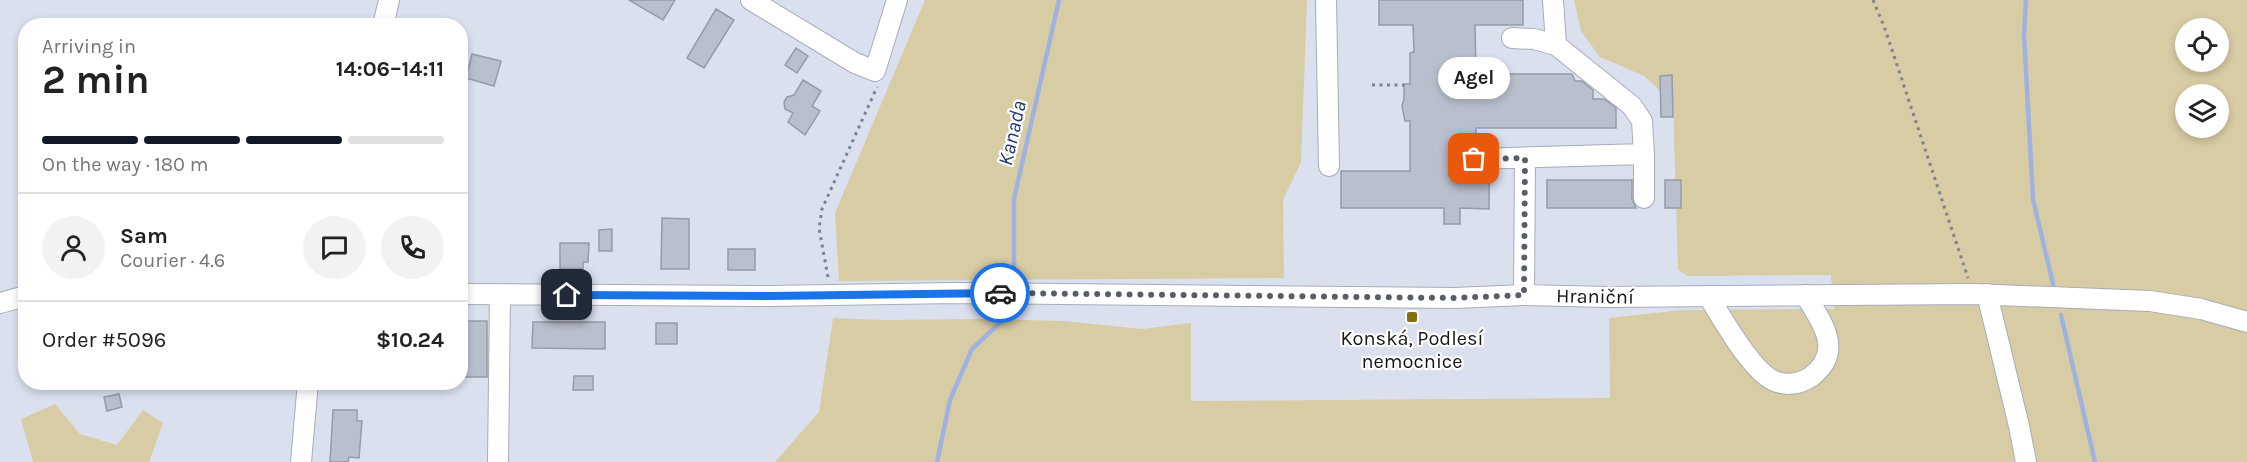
<!DOCTYPE html>
<html lang="en">
<head>
<meta charset="utf-8">
<style>
  :root { --surface:#fff; --page:#f2f2f2; --text:#222; --muted:#767676; --line:#e0e0e0; --accent:#111827 }
  body { margin:0; font-family:Karla,sans-serif; background:var(--page); color:var(--text); height:100vh; display:flex; flex-direction:column; font-size:22px; white-space:nowrap }
  * { box-sizing:border-box; margin:0 }
  p { font-size:20px; color:var(--muted) }
  .icon { flex:none; width:33px; height:33px; fill:none; stroke:currentColor; stroke-width:2; stroke-linecap:round; stroke-linejoin:round }
  .map { position:relative; flex:1; overflow:hidden }
  .sheet { position:absolute; left:18px; top:18px; width:450px; height:372px; display:flex; flex-direction:column; background:var(--surface); border-radius:24px; box-shadow:0 3px 9px #0003 }
  .sheet>* { flex:none }
  .controls { position:absolute; left:2175px; top:18px; display:grid; gap:12px }
  .controls a { display:grid; place-items:center; width:54px; height:54px; border-radius:50%; background:var(--surface); box-shadow:0 3px 9px #0003; font-size:30px }
  .pin { position:absolute; display:grid; place-items:center; width:51px; height:51px; color:#fff; margin:-26px; border-radius:12px; box-shadow:0 3px 9px #0006 }
  .courier { position:absolute; display:grid; place-items:center; width:60px; height:60px; margin:-30px; border:4px solid #1a73e8; border-radius:50%; background:#fff; color:#222; box-shadow:0 2px 8px #0007 }
  .bubble { position:absolute; height:42px; border-radius:21px; background:var(--surface); box-shadow:0 3px 9px #0003; font-size:20px; font-weight:700; line-height:42px; text-align:center }
  .overview em { font-style:normal; font-weight:700 }
  .overview div { display:flex; flex-direction:column-reverse }
  .overview { display:flex; align-items:center; justify-content:space-between; height:102px; padding:0 24px }
  h1 { font-size:39px; font-weight:700; line-height:45px }
  .bar { display:grid; grid-template-columns:repeat(4,1fr); gap:9px 6px; align-content:center; height:72px; padding:0 24px }
  .bar i { height:8px; border-radius:4px; background:var(--line) }
  .bar .on { background:var(--accent) }
  .bar p { grid-column:span 4 }
  .line { display:flex; align-items:center; gap:15px; padding:0 24px; border-top:2px solid var(--line) }
  .line div { flex:1 }
  .round { display:grid; place-items:center; flex:none; width:63px; height:63px; border-radius:32px; background:var(--page) }
  .map>svg:first-child { display:block }
</style>
</head>
<body>
<div class="map">
<svg width="2247" height="462" viewBox="0 0 2247 462">
  <rect width="100%" height="100%" fill="#dae0ee"/>
  <path fill="#d8cca4" fill-rule="evenodd" d="M 925,0 L 1307,0 L 1301,162 L 1283,200 L 1284,278 L 839,281 L 835,213 Z
    M 1574,0 L 2247,0 L 2247,462 L 775,462 L 819,412 L 833,318 L 883,320 L 989,319 L 1063,321 L 1142,329 L 1191,323 L 1191,401 L 1610,398 L 1609,318 L 1682,310 L 1834,309 L 1831,275 L 1688,276 L 1678,270 L 1673,102 L 1644,76 L 1600,57 L 1581,31 ZM 2186,28 L 2218,28 L 2218,62 L 2186,62 ZM 2186,94 L 2218,94 L 2218,128 L 2186,128 Z
    M 55,404 L 80,434 L 117,445 L 143,410 L 163,423 L 149,462 L 33,462 L 21,419 Z"/>
  <g fill="none" stroke-linecap="round" stroke-linejoin="round">
    <path stroke="#a0b3e0" stroke-width="4.5" d="M 2026,0 L 2024,34 L 2033,199 L 2053,284
      M 1014,274 L 1014,199 L 1059,0
      M 2061,315 L 2095,462
      M 937,462 L 950,400 L 972,349 L 1005,318"/>
  </g>
  <path fill="#b9bfcd" stroke="#959ba8" stroke-width="1.5" d="M 629,0 L 675,0 L 663,20 Z
    M 1379,0 L 1523,0 L 1523,25 L 1475,25 L 1476,74 L 1572,74 L 1575,81 L 1582,81 L 1593,90 L 1593,99 L 1604,99 L 1616,108 L 1616,128 L 1476,128 L 1476,147 L 1467,149 L 1462,160 L 1469,170 L 1489,171 L 1489,209 L 1460,208 L 1460,224 L 1444,224 L 1444,208 L 1341,208 L 1341,171 L 1410,171 L 1410,121 L 1405,121 L 1402,106 L 1404,99 L 1404,84 L 1410,84 L 1410,53 L 1414,52 L 1413,25 L 1379,25 Z
    M 716,9 L 734,20 L 704,68 L 687,58 Z
    M 796,48 L 808,56 L 797,73 L 785,65 Z
    M 472,54 L 501,61 L 494,86 L 466,78 Z
    M 1672,75 L 1673,117 L 1661,117 L 1660,76 Z
    M 803,80 L 821,91 L 812,106 L 820,111 L 805,135 L 788,122 L 793,113 L 785,109 L 784,102 L 787,97 L 794,95 Z
    M 1547,180 L 1632,180 L 1632,199 L 1636,208 L 1547,208 Z
    M 1665,180 L 1681,180 L 1681,208 L 1665,208 Z
    M 662,218 L 689,219 L 689,269 L 661,269 Z
    M 612,229 L 612,251 L 599,251 L 599,230 Z
    M 560,243 L 589,243 L 588,262 L 583,262 L 583,269 L 560,269 Z
    M 728,249 L 755,249 L 755,270 L 728,270 Z
    M 461,321 L 487,321 L 487,377 L 464,377 L 464,345 L 461,345 Z
    M 533,322 L 605,322 L 605,349 L 532,348 Z
    M 656,323 L 677,323 L 677,344 L 656,344 Z
    M 574,376 L 593,376 L 593,390 L 573,390 Z
    M 119,394 L 122,407 L 107,411 L 104,397 Z
    M 333,410 L 357,410 L 357,421 L 362,421 L 359,458 L 349,457 L 348,462 L 330,462 Z"/>
  <g fill="none" stroke-linecap="round" stroke-linejoin="round">
    <defs>
      <path id="minor" d="M 751,0 L 855,63 L 875,71 L 897,0
        M 1326,0 L 1329,166
        M 1553,0 L 1556,45
        M 383,26 L 389,0
        M 1512,38 L 1534,39 L 1556,45 L 1632,106 L 1642,121 L 1644,154
        M 1474,159 L 1644,154 L 1644,198
        M 460,294 L 769,296 L 954,293 L 1455,298 L 1524,295 L 1607,297 L 1973,294 L 2150,301 L 2201,309 L 2247,322
        M 1987,294 L 2019,426 L 2026,462
        M 1524,295 L 1525,158
        M 1708,296 C 1722,317 1753,375 1777,382 C 1790,386 1802,383 1812,376 C 1844,351 1822,322 1805,295
        M 0,303 L 26,296
        M 301,462 L 308,382
        M 498,462 L 500,295"/>
    </defs>
    <use href="#minor" stroke="#a7acba" stroke-width="22"/>
    <path stroke="#7e828c" stroke-width="3" stroke-dasharray="3 4.5" stroke-linecap="butt" d="M 1873,0 L 1884,26 L 1968,278
      M 1372,85 L 1404,85
      M 828,277 L 819,228 L 822,209 L 877,87"/>
    <use href="#minor" stroke="#fff" stroke-width="20"/>
  </g>
  <g fill="none" stroke-linecap="round" stroke-linejoin="round">
    <path stroke="#595d65" stroke-width="6" stroke-dasharray="0 10.8" d="M 1000,293 L 1455,298 L 1524,295 L 1525,158 L 1474,159"/>
    <path stroke="#1a73e8" stroke-width="8" d="M 567,295 L 769,296 L 1000,293"/>
  </g>
  <rect fill="#876f0f" stroke="#fff" stroke-width="2" x="1406" y="311" width="12" height="12" rx="3"/>
  <g text-anchor="middle" stroke-width="4.5" stroke-linejoin="round" paint-order="stroke">
    <g font-size="20" fill="#14161b" stroke="#fff">
      <text transform="translate(1595 296) rotate(1)" y="7">Hraniční</text>
    </g>
    <g font-size="20" fill="#14161b" stroke="#fff">
      <text x="1412" y="345">Konská, Podlesí<tspan x="1412" dy="23">nemocnice</tspan></text>
    </g>
    <g font-size="21" font-style="italic" fill="#273a72" stroke="#fff">
      <text transform="translate(1012 133) rotate(-77)" y="7">Kanada</text>
    </g>
  </g>
</svg>
<div class="controls">
<a><svg class="icon" aria-label="locate" viewBox="0 0 24 24"><circle cx="12" cy="12" r="6"/><path d="M12 2v4M12 18v4M2 12h4M18 12h4"/></svg></a>
<a><svg class="icon" aria-label="layers" viewBox="0 0 24 24"><path d="M12 4l9 5-9 5-9-5zM3 14l9 5 9-5"/></svg></a>
</div>
<div class="pin" style="left:1474px;top:159px;background:#ea580c"><svg class="icon" aria-label="bag" viewBox="0 0 24 24"><path d="M5 8h14l-1 12H6zM9 8a3 3 0 0 1 6 0"/></svg></div>
<div class="pin" style="left:567px;top:295px;background:#1f2937"><svg class="icon" aria-label="home" viewBox="0 0 24 24"><path d="M3 11l9-7 9 7M6 9v11h12V9"/></svg></div>
<div class="courier" style="left:1000px;top:293px"><svg class="icon" aria-label="car" viewBox="0 0 24 24"><path d="M5 17H2v-5l4-1 3-4h7l3 4 3 1v5h-3M9 17h6M6 11h13"/><circle cx="7" cy="17" r="2"/><circle cx="17" cy="17" r="2"/></svg></div>
<div class="bubble" style="left:1438px;top:57px;width:72px">Agel</div>
<section class="sheet">
<div class="overview"><div><h1>2 min</h1><p>Arriving in</p></div><em>14:06–14:11</em></div>
<div class="bar"><i class="on"></i><i class="on"></i><i class="on"></i><i></i><p>On the way · 180 m</p></div>
<div class="line" style="height:108px"><a class="round"><svg class="icon" aria-label="person" viewBox="0 0 24 24"><circle cx="12" cy="8" r="4"/><path d="M4 21q1-7 8-7t8 7"/></svg></a><div><b>Sam</b><p>Courier · 4.6</p></div><a class="round"><svg class="icon" aria-label="chat" viewBox="0 0 24 24"><path d="M4 5h16v11H9l-5 4z"/></svg></a><a class="round"><svg class="icon" aria-label="phone" viewBox="0 0 24 24"><path d="M5 4h4l2 5-3 2q2 4 5 5l2-3 5 2v4C11 20 4 13 5 4z"/></svg></a></div>
<div class="line" style="height:78px"><div>Order #5096</div><b>$10.24</b></div>
</section>
</div>
</body>
</html>
